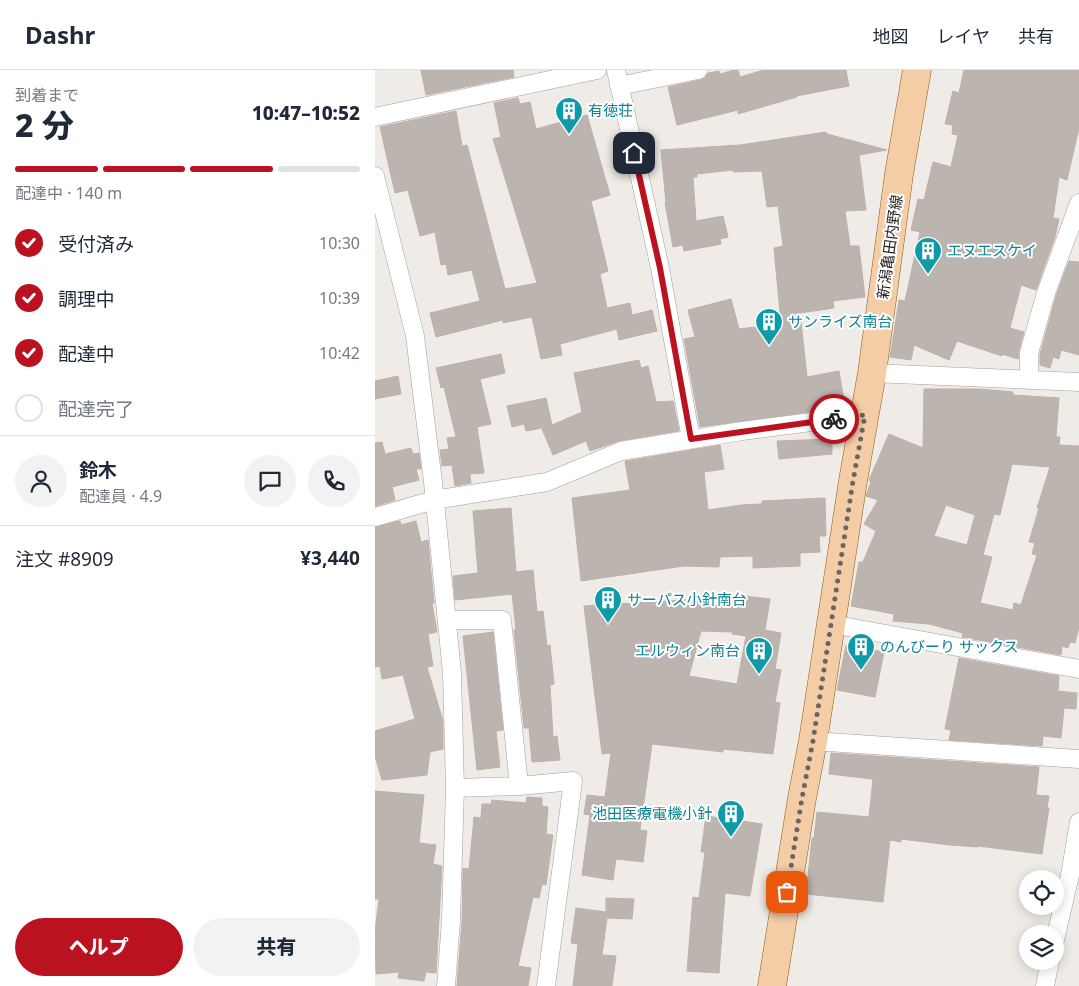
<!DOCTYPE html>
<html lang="ja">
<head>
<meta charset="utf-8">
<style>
  :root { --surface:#fff; --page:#f2f2f3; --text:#1f2937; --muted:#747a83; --line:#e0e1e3; --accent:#bb121f }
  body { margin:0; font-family:"Noto Sans","Noto Sans JP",sans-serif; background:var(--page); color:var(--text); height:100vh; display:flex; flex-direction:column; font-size:19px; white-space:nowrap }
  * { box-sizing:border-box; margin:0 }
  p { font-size:16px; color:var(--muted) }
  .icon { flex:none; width:28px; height:28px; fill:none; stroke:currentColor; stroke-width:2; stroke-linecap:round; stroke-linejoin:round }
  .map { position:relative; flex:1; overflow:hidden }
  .drawer { display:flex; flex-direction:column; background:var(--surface); width:375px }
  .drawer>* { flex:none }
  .controls { position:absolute; left:644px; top:800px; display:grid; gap:10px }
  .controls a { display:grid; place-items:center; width:45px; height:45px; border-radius:50%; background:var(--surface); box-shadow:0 2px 12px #0003; font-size:25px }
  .pin { position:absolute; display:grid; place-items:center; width:42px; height:42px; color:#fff; margin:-21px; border-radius:10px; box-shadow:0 2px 8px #0006 }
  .courier { position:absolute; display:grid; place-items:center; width:50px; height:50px; margin:-25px; border:4px solid #bb121f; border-radius:50%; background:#fff; color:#222; box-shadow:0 1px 6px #0007 }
  .headline em { font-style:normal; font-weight:800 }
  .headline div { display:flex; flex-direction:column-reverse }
  .headline { display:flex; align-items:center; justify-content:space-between; height:85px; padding:0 15px }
  h1 { font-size:32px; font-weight:800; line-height:38px }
  .bar { display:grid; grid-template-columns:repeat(4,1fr); gap:8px 5px; align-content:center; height:60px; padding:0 15px }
  .bar i { height:6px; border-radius:4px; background:var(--line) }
  .bar .current { background:var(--accent) }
  .bar p { grid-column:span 4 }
  .line { display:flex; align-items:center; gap:12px; padding:0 15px; border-top:1px solid var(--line) }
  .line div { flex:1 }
  .round { display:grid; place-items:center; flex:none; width:52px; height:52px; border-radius:26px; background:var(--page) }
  ol { padding:0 15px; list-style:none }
  li { display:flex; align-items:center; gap:15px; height:55px }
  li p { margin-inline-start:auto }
  li .icon { padding:5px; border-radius:50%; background:var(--accent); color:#fff; stroke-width:4 }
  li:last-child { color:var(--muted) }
  li i { width:28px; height:28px; border:2px solid var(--line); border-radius:50% }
  .action { display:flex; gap:10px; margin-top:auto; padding:10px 15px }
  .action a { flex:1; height:58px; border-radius:30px; background:var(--accent); color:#fff; font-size:20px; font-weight:800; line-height:58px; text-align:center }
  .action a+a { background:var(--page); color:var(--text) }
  header { display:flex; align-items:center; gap:30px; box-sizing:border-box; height:70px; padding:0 25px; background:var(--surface); border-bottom:1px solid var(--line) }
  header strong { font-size:24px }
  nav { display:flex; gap:28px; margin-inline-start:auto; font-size:18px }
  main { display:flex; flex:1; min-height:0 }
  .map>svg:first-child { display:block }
</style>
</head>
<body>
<header>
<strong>Dashr</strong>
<nav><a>地図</a><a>レイヤ</a><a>共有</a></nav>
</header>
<main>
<section class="drawer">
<div class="headline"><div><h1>2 分</h1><p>到着まで</p></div><em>10:47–10:52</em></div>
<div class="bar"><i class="current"></i><i class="current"></i><i class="current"></i><i></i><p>配達中 · 140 m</p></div>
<ol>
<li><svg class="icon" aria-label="check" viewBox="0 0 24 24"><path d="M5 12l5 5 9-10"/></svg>受付済み<p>10:30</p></li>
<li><svg class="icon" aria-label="check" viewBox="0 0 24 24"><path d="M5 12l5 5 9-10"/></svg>調理中<p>10:39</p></li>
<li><svg class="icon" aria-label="check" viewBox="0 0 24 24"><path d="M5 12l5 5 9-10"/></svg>配達中<p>10:42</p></li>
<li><i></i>配達完了</li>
</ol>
<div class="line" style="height:90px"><a class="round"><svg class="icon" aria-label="person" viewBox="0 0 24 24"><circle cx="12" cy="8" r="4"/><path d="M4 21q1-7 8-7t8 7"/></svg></a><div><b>鈴木</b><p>配達員 · 4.9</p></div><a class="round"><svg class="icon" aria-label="chat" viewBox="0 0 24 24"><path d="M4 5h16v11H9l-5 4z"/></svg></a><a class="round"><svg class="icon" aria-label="phone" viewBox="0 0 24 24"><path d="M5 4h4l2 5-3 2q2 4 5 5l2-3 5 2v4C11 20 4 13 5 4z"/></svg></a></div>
<div class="line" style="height:65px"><div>注文 #8909</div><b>¥3,440</b></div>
<div class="action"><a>ヘルプ</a><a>共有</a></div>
</section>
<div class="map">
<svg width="704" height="916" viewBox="0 0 704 916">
  <rect width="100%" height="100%" fill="#efebe6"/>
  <path fill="#bcb4af" stroke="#bfb1a9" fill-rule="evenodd" d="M 46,0 L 138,0 L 139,7 L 51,25 Z
    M 359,0 L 363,0 L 365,7 L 389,0 L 471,0 L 474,16 L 421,26 L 422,27 L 363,44 L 363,40 L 302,55 L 293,17 L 325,10 L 330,8 L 333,3 L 344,1 L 345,4 Z
    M 589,0 L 704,0 L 704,58 L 692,110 L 684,107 L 678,148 L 684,149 L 680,167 L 661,220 L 646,215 L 635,258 L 649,262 L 644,280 L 643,289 L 627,284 L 627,286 L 582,271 L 574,290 L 539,275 L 536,290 L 515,287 L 524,230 L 530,231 L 545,162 L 536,160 L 543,129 L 549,130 L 558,92 L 576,97 L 583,65 L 577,64 L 578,55 L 570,54 L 578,21 L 584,23 Z
    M 143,28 L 145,34 L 155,32 L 161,59 L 212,45 L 235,125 L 216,131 L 233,201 L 225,204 L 232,238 L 255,233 L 257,245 L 277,240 L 282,261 L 244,270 L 242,259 L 185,274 L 187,285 L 166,289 L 157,247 L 128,253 L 128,250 L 61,267 L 55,243 L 105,231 L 97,200 L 73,205 L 71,194 L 66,195 L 60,162 L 45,166 L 33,120 L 20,123 L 5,57 L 81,41 L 87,76 L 92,75 L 130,219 L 162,213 L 118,69 L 126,67 L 119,33 Z
    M 451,62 L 452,64 L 512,80 L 484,85 L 491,140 L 470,141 L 475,176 L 484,176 L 490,227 L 458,231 L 459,238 L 425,243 L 432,307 L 464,301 L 470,337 L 325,357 L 309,269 L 320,267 L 313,240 L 356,229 L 364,259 L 406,254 L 399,178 L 408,176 L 403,136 L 392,137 L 387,101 L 358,102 L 358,100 L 322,104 L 322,107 L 318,107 L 321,151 L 348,146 L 353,167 L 345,169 L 346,174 L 309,181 L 308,175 L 298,177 L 290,133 L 291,133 L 286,80 L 365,75 Z
    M 694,191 L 704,192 L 704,285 L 686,280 L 684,289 L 678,287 L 675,298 L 665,295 L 665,284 L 681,226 Z
    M 126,284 L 130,303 L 105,309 L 116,354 L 102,357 L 109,403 L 95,404 L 96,413 L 80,416 L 77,395 L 67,396 L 65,380 L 74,379 L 72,368 L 81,367 L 69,317 L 66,318 L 61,298 Z
    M 264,290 L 266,298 L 273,296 L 281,332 L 298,331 L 304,361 L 244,371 L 215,381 L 211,371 L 178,385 L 167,359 L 172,357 L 151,361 L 149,354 L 137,357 L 132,336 L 171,328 L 177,355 L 207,342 L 199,303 Z
    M 23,306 L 26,324 L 0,329 L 0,311 Z
    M 549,319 L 605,319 L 638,322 L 638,325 L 684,328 L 681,367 L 685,367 L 684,375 L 704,376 L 704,557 L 700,573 L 695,572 L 693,578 L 687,576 L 686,585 L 587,567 L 588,563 L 554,554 L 518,551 L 519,544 L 476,536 L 484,492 L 488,492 L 501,461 L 489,454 L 503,430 L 491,426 L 496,412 L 494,410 L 514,364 L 548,378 ZM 637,394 L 675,397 L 662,438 L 664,438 L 654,472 L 660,473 L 657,484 L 662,485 L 646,535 L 639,533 L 638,540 L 605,533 L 617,487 L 608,485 L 619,444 L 625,445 ZM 571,435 L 600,445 L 592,475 L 559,466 Z
    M 457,369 L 457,384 L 404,389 L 402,371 Z
    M 7,372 L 10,384 L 36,378 L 38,384 L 44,383 L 46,399 L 41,399 L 44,410 L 17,417 L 20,430 L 0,436 L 0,373 Z
    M 345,375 L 349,399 L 329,402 L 333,440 L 366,435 L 387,434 L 387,431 L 450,428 L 451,466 L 444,466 L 445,482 L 425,483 L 425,496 L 378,498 L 378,486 L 345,487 L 344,497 L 309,496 L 206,511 L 197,428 L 255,420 L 250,391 Z
    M 136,438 L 141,502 L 158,500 L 162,542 L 168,541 L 172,576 L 175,575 L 179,614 L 175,615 L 178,667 L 182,666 L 185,690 L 157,692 L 154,658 L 149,658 L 139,560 L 141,559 L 137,524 L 80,530 L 78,506 L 103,503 L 98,441 Z
    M 25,451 L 26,455 L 41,451 L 46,472 L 53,470 L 59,533 L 57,533 L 62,562 L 53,564 L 58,596 L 52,597 L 68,651 L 68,679 L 55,682 L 52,705 L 7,710 L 0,686 L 0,661 L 40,649 L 28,605 L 7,609 L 5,596 L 0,597 L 0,457 Z
    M 362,525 L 395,529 L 390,560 L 406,563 L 400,599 L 406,600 L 400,632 L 405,633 L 398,684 L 348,679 L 348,682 L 277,674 L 265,760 L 272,761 L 268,792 L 241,789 L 238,810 L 207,805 L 215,745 L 209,744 L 212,725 L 230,727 L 236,683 L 227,684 L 209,536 L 323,529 L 324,534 L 360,535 ZM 326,561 L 357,562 L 357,564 L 371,566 L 362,614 L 314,606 Z
    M 118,562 L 128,660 L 121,661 L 125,697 L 102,700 L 88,566 Z
    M 471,575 L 509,582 L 500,627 L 462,620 Z
    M 584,588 L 684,606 L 683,621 L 702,623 L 701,639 L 689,638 L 686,668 L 668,666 L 667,676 L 574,670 L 576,660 L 570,659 Z
    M 456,683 L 664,697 L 661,725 L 674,726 L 672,738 L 674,738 L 667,784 L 603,776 L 603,777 L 575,775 L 526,769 L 526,772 L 515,770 L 508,832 L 431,824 L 437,768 L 439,768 L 442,742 L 494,747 L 498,709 L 454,704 Z
    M 0,721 L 49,725 L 44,773 L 61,775 L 58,794 L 67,796 L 61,903 L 51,902 L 49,911 L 23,908 L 24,902 L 1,904 L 0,861 L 4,829 L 0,829 Z
    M 152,727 L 167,728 L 167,736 L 173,737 L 171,764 L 178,765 L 171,815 L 167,814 L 164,828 L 158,827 L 143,896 L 156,898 L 153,916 L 82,916 L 87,851 L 88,798 L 94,799 L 99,747 L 106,748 L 107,734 L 116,734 L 117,730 L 151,733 Z
    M 331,746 L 387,754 L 375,826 L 350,823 L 344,903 L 312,901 L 318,827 L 324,828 L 330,782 L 326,782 Z
    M 231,828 L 259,829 L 257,849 L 232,848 L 227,885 L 241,886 L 237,916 L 198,916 L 203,874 L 196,873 L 201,838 L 231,842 Z"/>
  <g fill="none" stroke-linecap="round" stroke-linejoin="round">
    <defs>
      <path id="street" d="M 241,0 L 285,198 L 316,369
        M 244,16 L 323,0
        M 0,47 L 222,0
        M 0,106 L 40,266 L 58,412 L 77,603 L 80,718 L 76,850 L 71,916
        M 497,303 L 704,312
        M 654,310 L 654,283 L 671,223 L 704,133
        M 0,447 L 59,430 L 172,412 L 246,381 L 367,361 L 490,345
        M 72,550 L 127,550 L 144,716
        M 456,554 L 704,599
        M 438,671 L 704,689
        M 80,718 L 144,716 L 198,711 L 171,916
        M 680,870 L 695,805 L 704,752
        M 670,916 L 675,891"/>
      <path id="primary" d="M 397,916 L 427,728 L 438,671 L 478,411 L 497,303 L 524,104 L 542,0"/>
    </defs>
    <use href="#street" stroke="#a0a0a0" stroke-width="19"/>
    <use href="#primary" stroke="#8c580d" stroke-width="29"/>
    <use href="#street" stroke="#fff" stroke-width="18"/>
    <use href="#primary" stroke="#f4cca6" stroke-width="28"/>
  </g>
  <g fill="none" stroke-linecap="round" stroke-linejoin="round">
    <path stroke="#686665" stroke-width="5" stroke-dasharray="0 9" d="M 412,822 L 427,728 L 438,671 L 478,411 L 490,345 L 459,349"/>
    <path stroke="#bb121f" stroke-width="6" d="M 259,83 L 285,198 L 316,369 L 459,349"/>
  </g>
  <defs>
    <symbol id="building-pin" viewBox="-11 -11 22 30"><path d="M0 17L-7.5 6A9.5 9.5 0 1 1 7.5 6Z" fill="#0f9aa8" stroke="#fff"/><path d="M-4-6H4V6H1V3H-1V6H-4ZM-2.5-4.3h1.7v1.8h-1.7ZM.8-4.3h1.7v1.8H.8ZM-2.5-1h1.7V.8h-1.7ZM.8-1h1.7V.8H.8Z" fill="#fff"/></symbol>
  </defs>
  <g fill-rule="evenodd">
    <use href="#building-pin" x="178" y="25" width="32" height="43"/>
    <use href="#building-pin" x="537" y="165" width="32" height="43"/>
    <use href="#building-pin" x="378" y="236" width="32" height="43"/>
    <use href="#building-pin" x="217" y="514" width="32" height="43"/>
    <use href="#building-pin" x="470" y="561" width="32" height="43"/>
    <use href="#building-pin" x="368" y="565" width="32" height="43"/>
    <use href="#building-pin" x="340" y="728" width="32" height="43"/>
  </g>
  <g text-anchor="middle" stroke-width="4" stroke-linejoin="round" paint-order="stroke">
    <g font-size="15" fill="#0d838f" stroke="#fff" text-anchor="start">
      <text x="213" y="46">有徳荘</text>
      <text x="572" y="186">エヌエスケイ</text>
      <text x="413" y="257">サンライズ南台</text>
      <text x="252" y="535">サーパス小針南台</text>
      <text x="505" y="582">のんびーり サックス</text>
      <text x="365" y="586" text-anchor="end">エルウィン南台</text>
      <text x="337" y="749" text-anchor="end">池田医療電機小針</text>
    </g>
    <g font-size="15" fill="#1f1f1f" stroke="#fff">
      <text transform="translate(515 177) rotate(-82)" y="5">新潟亀田内野線</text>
    </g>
  </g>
</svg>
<div class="controls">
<a><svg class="icon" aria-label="locate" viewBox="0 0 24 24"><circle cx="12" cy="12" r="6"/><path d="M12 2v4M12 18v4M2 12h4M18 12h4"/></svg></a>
<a><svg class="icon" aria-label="layers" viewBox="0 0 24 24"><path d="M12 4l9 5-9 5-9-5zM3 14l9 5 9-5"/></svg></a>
</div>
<div class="pin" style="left:412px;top:822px;background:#ea580c"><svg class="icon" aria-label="bag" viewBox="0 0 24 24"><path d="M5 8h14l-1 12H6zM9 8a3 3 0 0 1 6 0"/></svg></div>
<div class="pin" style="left:259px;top:83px;background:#1f2937"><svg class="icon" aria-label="home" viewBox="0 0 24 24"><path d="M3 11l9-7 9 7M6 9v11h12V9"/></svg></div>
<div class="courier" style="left:459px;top:349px"><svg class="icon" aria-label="bike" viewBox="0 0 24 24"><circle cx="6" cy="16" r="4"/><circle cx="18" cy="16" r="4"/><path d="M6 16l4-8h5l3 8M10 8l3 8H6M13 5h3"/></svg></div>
</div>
</main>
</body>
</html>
